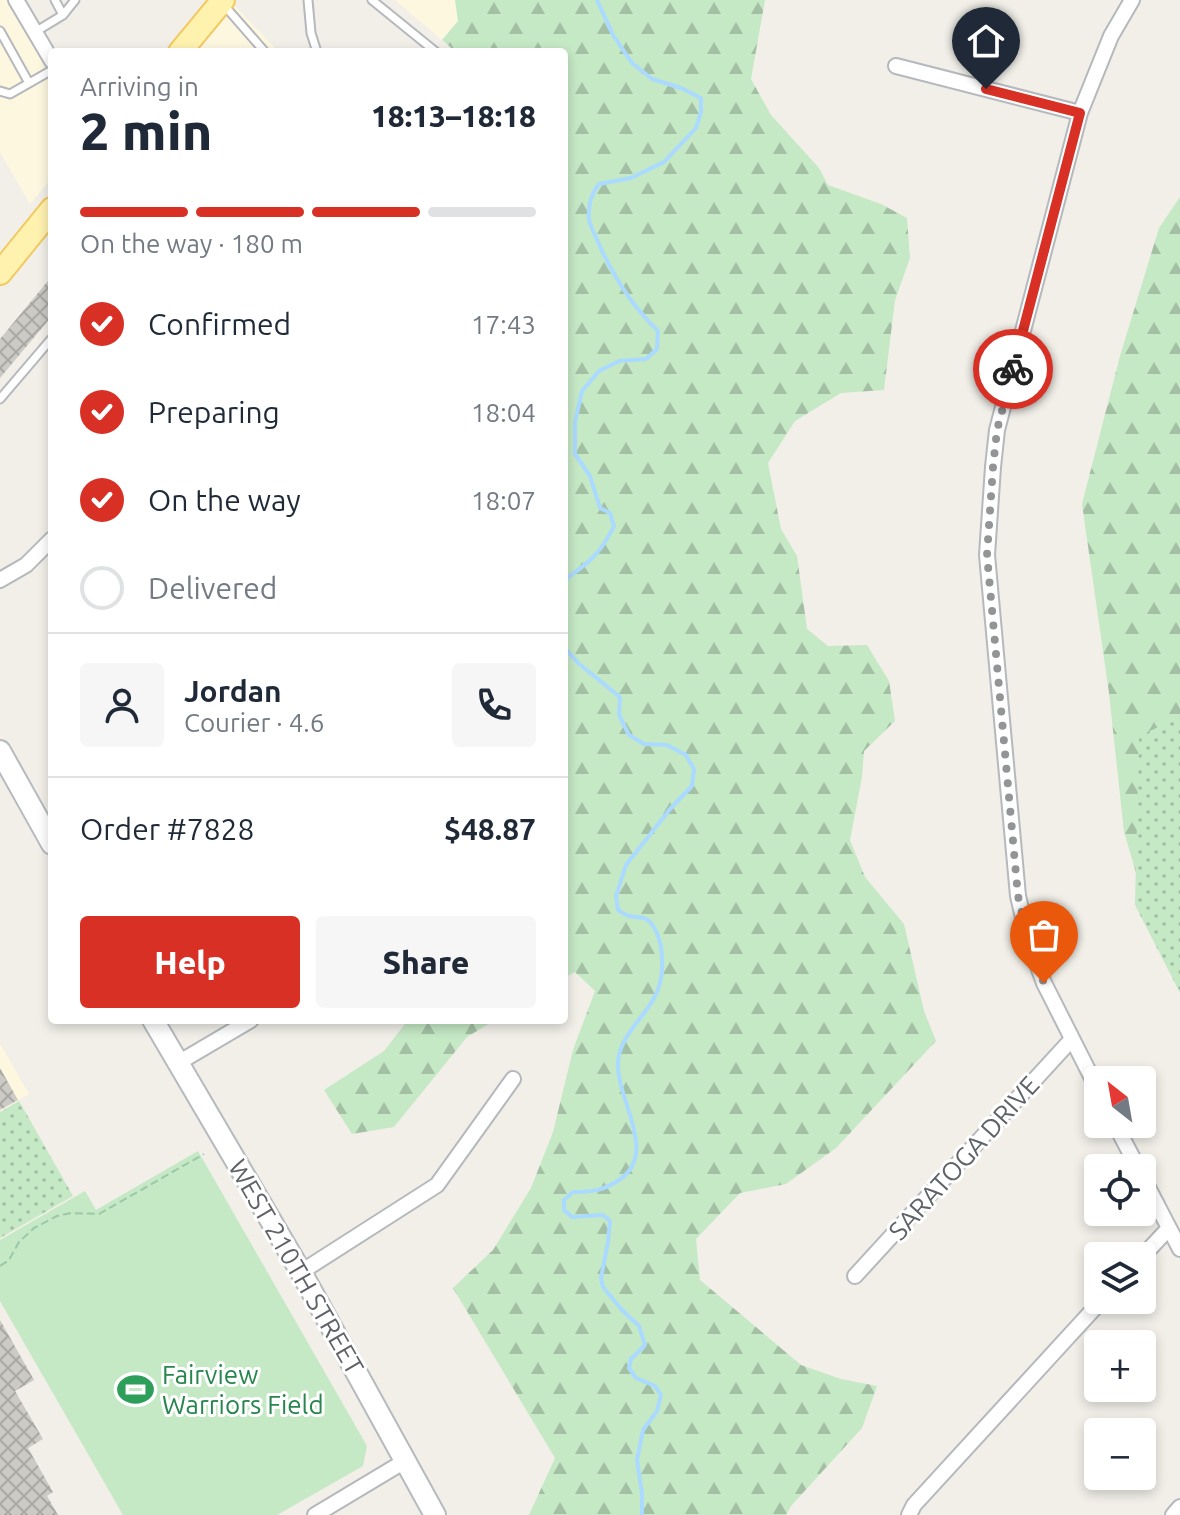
<!DOCTYPE html>
<html lang="en">
<head>
<meta charset="utf-8">
<style>
  :root { --surface:#fff; --page:#f6f6f7; --text:#1f2937; --muted:#747a83; --line:#e0e1e3; --accent:#d93025 }
  body { margin:0; font-family:Ubuntu,sans-serif; background:var(--page); color:var(--text); height:100vh; display:flex; flex-direction:column; font-size:30px; white-space:nowrap }
  * { box-sizing:border-box; margin:0 }
  p { font-size:26px; color:var(--muted) }
  .icon { flex:none; width:44px; height:44px; fill:none; stroke:currentColor; stroke-width:2; stroke-linecap:round; stroke-linejoin:round }
  .map { position:relative; flex:1; overflow:hidden }
  .sheet { position:absolute; left:48px; top:48px; width:520px; height:976px; display:flex; flex-direction:column; background:var(--surface); border-radius:8px; box-shadow:0 4px 12px #0003 }
  .sheet>* { flex:none }
  .needle { width:52px; rotate:329deg }
  .buttons { position:absolute; left:1084px; top:1066px; display:grid; gap:16px }
  .buttons a { display:grid; place-items:center; width:72px; height:72px; border-radius:8px; background:var(--surface); box-shadow:0 4px 12px #0003; font-size:40px }
  .pin { position:absolute; display:grid; place-items:center; width:68px; height:68px; color:#fff; margin:-82px -34px; border-radius:50% 50% 50% 0; rotate:-45deg; box-shadow:0 0 8px #0007 }
  .pin .icon { rotate:45deg }
  .courier { position:absolute; display:grid; place-items:center; width:80px; height:80px; margin:-40px; border:6px solid #d93025; border-radius:50%; background:#fff; color:#222; box-shadow:0 2px 10px #0007 }
  .overview em { font-style:normal; font-weight:800 }
  .overview div { display:flex; flex-direction:column-reverse }
  .overview { display:flex; align-items:center; justify-content:space-between; height:136px; padding:0 32px }
  h1 { font-size:52px; font-weight:800; line-height:60px }
  .bar { display:grid; grid-template-columns:repeat(4,1fr); gap:12px 8px; align-content:center; height:96px; padding:0 32px }
  .bar i { height:10px; border-radius:6px; background:var(--line) }
  .bar .current { background:var(--accent) }
  .bar p { grid-column:span 4 }
  .line { display:flex; align-items:center; gap:20px; padding:0 32px; border-top:2px solid var(--line) }
  .line div { flex:1 }
  .round { display:grid; place-items:center; flex:none; width:84px; height:84px; border-radius:8px; background:var(--page) }
  ol { padding:0 32px; list-style:none }
  li { display:flex; align-items:center; gap:24px; height:88px }
  li p { margin-inline-start:auto }
  li .icon { padding:8px; border-radius:50%; background:var(--accent); color:#fff; stroke-width:4 }
  li:last-child { color:var(--muted) }
  li i { width:44px; height:44px; border:4px solid var(--line); border-radius:50% }
  .primary-button { display:flex; gap:16px; margin-top:auto; padding:16px 32px }
  .primary-button a { flex:1; height:92px; border-radius:8px; background:var(--accent); color:#fff; font-size:32px; font-weight:800; line-height:92px; text-align:center }
  .primary-button a+a { background:var(--page); color:var(--text) }
  .map>svg:first-child { display:block }
</style>
</head>
<body>
<div class="map">
<svg width="1180" height="1515" viewBox="0 0 1180 1515">
  <defs>
    <pattern id="forest-firs" width="22" height="20" patternUnits="userSpaceOnUse" patternTransform="scale(2)"><rect width="22" height="20" fill="#c5e8c5"/><path d="M5 1l3.5 6h-7zM16 11l3.5 6h-7z" fill="#a3c0a4"/></pattern>
    <pattern id="park-dots" width="8" height="8" patternUnits="userSpaceOnUse" patternTransform="scale(2)"><rect width="8" height="8" fill="#c5e8c5"/><path d="M2 2h.1M6 6h.1" fill="none" stroke="#a3c0a4" stroke-width="1.8" stroke-linecap="round"/></pattern>
    <pattern id="building-cross-hatch" width="8" height="8" patternUnits="userSpaceOnUse" patternTransform="scale(2)"><rect width="8" height="8" fill="#cccac5"/><path d="M0 0l8 8M0 8l8-8" fill="none" stroke="#a9a8a4"/></pattern>
  </defs>
  <rect width="100%" height="100%" fill="#f1efe8"/>
  <path fill="#fef7e0" d="M 0,0 L 7,0 L 52,76 L 52,178 L 30,204 L 0,152 Z
    M 395,0 L 455,0 L 458,21 L 442,40 Z
    M 230,1 L 279,52 L 188,52 Z
    M 0,1044 L 29,1094 L 0,1111 Z"/>
  <path fill="url(#forest-firs)" d="M 455,0 L 765,0 L 751,79 L 771,115 L 819,168 L 828,185 L 881,204 L 907,218 L 910,258 L 895,300 L 884,390 L 841,393 L 795,421 L 768,463 L 781,529 L 797,556 L 807,629 L 828,646 L 867,645 L 889,681 L 895,721 L 864,751 L 862,777 L 850,840 L 865,877 L 904,924 L 924,1011 L 936,1041 L 836,1148 L 786,1184 L 740,1193 L 696,1239 L 700,1280 L 801,1365 L 841,1379 L 877,1386 L 862,1428 L 791,1506 L 786,1515 L 529,1515 L 555,1458 L 453,1288 L 493,1250 L 531,1188 L 553,1132 L 573,1050 L 595,991 L 575,972 L 564,978 L 564,52 L 456,52 L 442,40 L 458,21 Z
    M 1180,197 L 1180,973 L 1144,899 L 1124,832 L 1109,693 L 1082,504 L 1120,356 L 1159,228 Z
    M 408,1020 L 495,1020 L 467,1037 L 394,1127 L 352,1134 L 324,1090 L 384,1051 Z"/>
  <path fill="url(#park-dots)" d="M 1180,717 L 1180,993 L 1135,905 L 1139,736 Z
    M 19,1101 L 73,1196 L 0,1238 L 0,1112 Z"/>
  <path fill="#c5e8c5" d="M 198,1151 L 367,1446 L 363,1466 L 277,1515 L 123,1515 L 0,1301 L 0,1240 L 85,1191 L 96,1210 Z"/>
  <g fill="none" stroke-linecap="round" stroke-linejoin="round">
    <path stroke="#aadaff" stroke-width="4" d="M 564,580 C 589,563 601,553 614,526 L 610,513 L 600,508 L 590,476 L 575,454 L 575,422 L 582,391 L 599,371 L 619,361 L 646,359 L 657,349 L 658,331 C 631,305 613,276 598,242 C 595,235 590,226 589,219 C 588,204 591,195 599,184 L 631,178 L 664,162 L 696,128 L 701,112 L 701,98 L 681,88 L 652,79 L 632,63 L 613,35 L 597,0
      M 564,647 L 578,663 L 620,697 L 619,715 L 629,735 L 644,744 L 667,745 L 686,755 L 694,769 L 692,786 L 670,809 L 626,865 L 616,896 L 618,910 C 622,912 625,915 629,916 C 637,918 644,915 651,923 C 658,932 662,946 662,957 C 663,971 661,986 654,998 C 642,1020 621,1035 618,1061 C 615,1098 660,1153 619,1180 C 603,1191 591,1192 573,1192 L 564,1200 L 564,1210 L 572,1217 L 603,1215 L 610,1221 L 608,1242 L 601,1278 L 603,1287 L 622,1310 L 639,1326 L 645,1345 L 631,1359 L 629,1368 L 636,1378 L 655,1386 L 661,1395 L 657,1411 L 643,1430 L 637,1460 L 642,1494 L 642,1515"/>
  </g>
  <path fill="url(#building-cross-hatch)" d="M 52,276 L 52,316 L 0,378 L 0,339 Z
    M 0,1068 L 18,1100 L 0,1110 Z
    M 0,1320 L 34,1380 L 15,1391 L 43,1439 L 28,1448 L 53,1492 L 47,1496 L 58,1515 L 0,1515 Z"/>
  <g fill="none" stroke-linecap="round" stroke-linejoin="round">
    <defs>
      <path id="lane" d="M 308,0 L 311,33 L 317,52
        M 372,0 L 436,52
        M 223,4 L 265,52
        M 63,15 L 75,0
        M 0,31 L 29,83
        M 35,32 L 63,15 L 55,0
        M 0,91 L 10,94 L 52,70
        M 0,399 L 52,338"/>
      <path id="street" d="M 16,0 L 52,61
        M 896,66 L 1080,113
        M 0,580 L 26,565 L 52,539
        M 178,1063 L 251,1020
        M 1098,1090 L 1044,983 L 1028,939 L 1018,896 L 987,555 L 993,467 L 997,430 L 1080,113 L 1111,36 L 1132,0
        M 1115,1124 L 1138,1168
        M 1142,1176 L 1180,1249
        M 1142,1257 L 1169,1228
        M 301,1272 L 437,1185 L 513,1079
        M 855,1276 L 1072,1039
        M 315,1515 L 405,1461
        M 909,1515 L 914,1505 L 1102,1300
        M 1173,1515 L 1180,1507"/>
      <path id="secondary" d="M 0,751 L 52,844
        M 153,1020 L 301,1272 L 435,1515"/>
      <path id="primary" d="M 180,52 L 223,0
        M 0,273 L 52,209"/>
    </defs>
    <use href="#lane" stroke="#b5b8bc" stroke-width="11"/>
    <use href="#street" stroke="#b5b8bc" stroke-width="18"/>
    <use href="#secondary" stroke="#b6babf" stroke-width="24"/>
    <use href="#primary" stroke="#f2c960" stroke-width="26"/>
    <path stroke="#9cc7a9" stroke-width="2" stroke-dasharray="8 4" stroke-linecap="butt" d="M 0,1266 L 9,1260 L 19,1242 L 34,1228 L 57,1216 L 71,1213 L 99,1214 L 204,1154"/>
    <use href="#lane" stroke="#fff" stroke-width="7"/>
    <use href="#street" stroke="#fff" stroke-width="14"/>
    <use href="#secondary" stroke="#fff" stroke-width="20"/>
    <use href="#primary" stroke="#fff2af" stroke-width="22"/>
  </g>
  <g fill="none" stroke-linecap="round" stroke-linejoin="round">
    <path stroke="#929495" stroke-width="8" stroke-dasharray="0 14.4" d="M 1013,369 L 997,430 L 993,467 L 987,555 L 1018,896 L 1028,939 L 1044,983"/>
    <path stroke="#d93025" stroke-width="10" d="M 986,89 L 1080,113 L 1013,369"/>
  </g>
  <defs>
    <symbol id="stadium-bare" viewBox="-9 -9 18 18"><path d="M0-5a6.5 5 0 1 0 0 10a6.5 5 0 1 0 0-10ZM-3.5-1.8h7v3.6h-7Z" fill="#2e9e5b" stroke="#fff" stroke-width="2.5" paint-order="stroke"/></symbol>
  </defs>
  <g fill-rule="evenodd">
    <use href="#stadium-bare" x="110" y="1364" width="51" height="51"/>
  </g>
  <g text-anchor="middle" stroke-width="6" stroke-linejoin="round" paint-order="stroke">
    <g font-size="26" fill="#5f6368" stroke="#fff">
      <text transform="translate(964 1158) rotate(-48)" y="9">SARATOGA DRIVE</text>
      <text transform="translate(296 1267) rotate(60)" y="9">WEST 210TH STREET</text>
    </g>
    <g font-size="26" fill="#27864d" stroke="#fff" text-anchor="start">
      <text x="162" y="1384">Fairview<tspan x="162" dy="30">Warriors Field</tspan></text>
    </g>
  </g>
</svg>
<div class="buttons">
<a><svg class="needle" viewBox="-14 -14 28 28"><path d="M0-13l5 13h-10z" fill="#e53935"/><path d="M0 13l5-13h-10z" fill="#747a83"/></svg></a>
<a><svg class="icon" aria-label="locate" viewBox="0 0 24 24"><circle cx="12" cy="12" r="6"/><path d="M12 2v4M12 18v4M2 12h4M18 12h4"/></svg></a>
<a><svg class="icon" aria-label="layers" viewBox="0 0 24 24"><path d="M12 4l9 5-9 5-9-5zM3 14l9 5 9-5"/></svg></a>
<a>+</a>
<a>−</a>
</div>
<div class="pin" style="left:1044px;top:983px;background:#ea580c"><svg class="icon" aria-label="bag" viewBox="0 0 24 24"><path d="M5 8h14l-1 12H6zM9 8a3 3 0 0 1 6 0"/></svg></div>
<div class="pin" style="left:986px;top:89px;background:#1f2937"><svg class="icon" aria-label="home" viewBox="0 0 24 24"><path d="M3 11l9-7 9 7M6 9v11h12V9"/></svg></div>
<div class="courier" style="left:1013px;top:369px"><svg class="icon" aria-label="bike" viewBox="0 0 24 24"><circle cx="6" cy="16" r="4"/><circle cx="18" cy="16" r="4"/><path d="M6 16l4-8h5l3 8M10 8l3 8H6M13 5h3"/></svg></div>
<section class="sheet">
<div class="overview"><div><h1>2 min</h1><p>Arriving in</p></div><em>18:13–18:18</em></div>
<div class="bar"><i class="current"></i><i class="current"></i><i class="current"></i><i></i><p>On the way · 180 m</p></div>
<ol>
<li><svg class="icon" aria-label="check" viewBox="0 0 24 24"><path d="M5 12l5 5 9-10"/></svg>Confirmed<p>17:43</p></li>
<li><svg class="icon" aria-label="check" viewBox="0 0 24 24"><path d="M5 12l5 5 9-10"/></svg>Preparing<p>18:04</p></li>
<li><svg class="icon" aria-label="check" viewBox="0 0 24 24"><path d="M5 12l5 5 9-10"/></svg>On the way<p>18:07</p></li>
<li><i></i>Delivered</li>
</ol>
<div class="line" style="height:144px"><a class="round"><svg class="icon" aria-label="person" viewBox="0 0 24 24"><circle cx="12" cy="8" r="4"/><path d="M4 21q1-7 8-7t8 7"/></svg></a><div><b>Jordan</b><p>Courier · 4.6</p></div><a class="round"><svg class="icon" aria-label="phone" viewBox="0 0 24 24"><path d="M5 4h4l2 5-3 2q2 4 5 5l2-3 5 2v4C11 20 4 13 5 4z"/></svg></a></div>
<div class="line" style="height:104px"><div>Order #7828</div><b>$48.87</b></div>
<div class="primary-button"><a>Help</a><a>Share</a></div>
</section>
</div>
</body>
</html>
